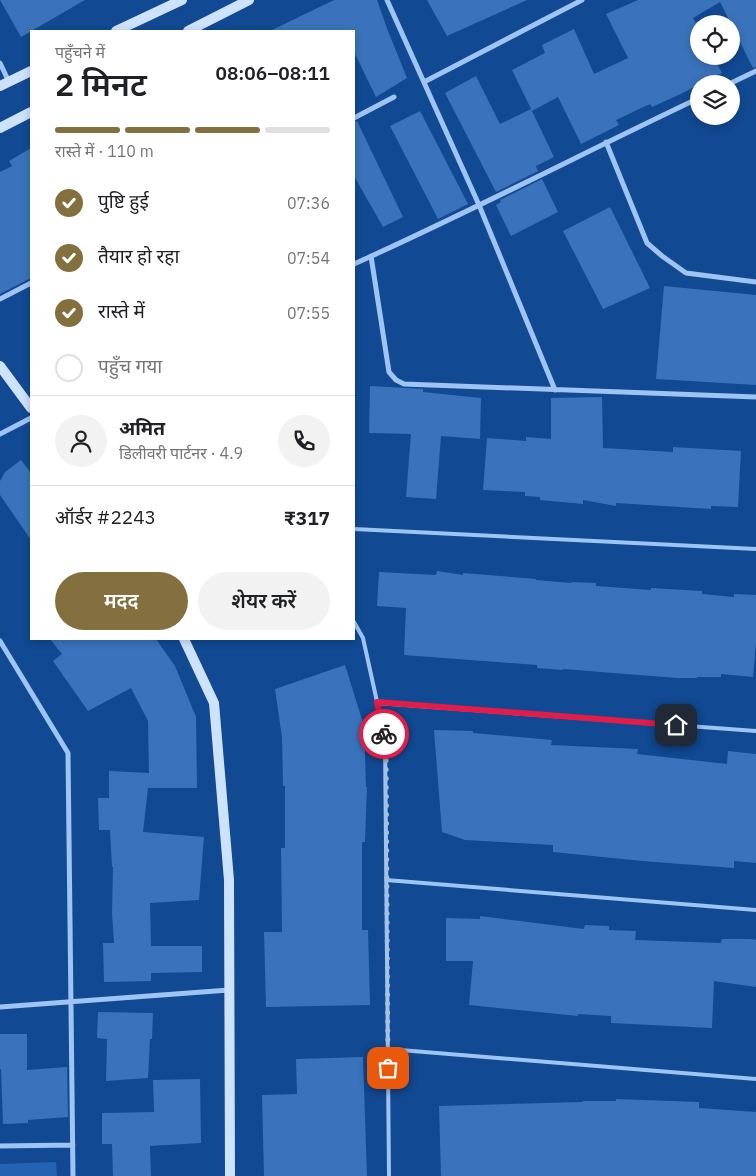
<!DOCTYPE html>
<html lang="hi">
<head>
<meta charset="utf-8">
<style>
  :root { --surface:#fff; --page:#f2f2f2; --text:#202124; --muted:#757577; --line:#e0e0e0; --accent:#84703f }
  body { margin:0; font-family:"IBM Plex Sans","Noto Sans Devanagari",sans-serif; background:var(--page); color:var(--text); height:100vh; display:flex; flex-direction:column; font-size:19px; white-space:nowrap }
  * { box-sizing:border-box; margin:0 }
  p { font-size:16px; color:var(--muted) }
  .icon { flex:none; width:28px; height:28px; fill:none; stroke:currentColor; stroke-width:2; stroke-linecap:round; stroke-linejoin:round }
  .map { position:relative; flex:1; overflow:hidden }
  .side { position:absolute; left:30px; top:30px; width:325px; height:610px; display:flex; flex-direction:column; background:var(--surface); border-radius:0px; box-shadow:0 2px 8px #0003 }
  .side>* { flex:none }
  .controls { position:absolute; left:690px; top:15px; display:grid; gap:10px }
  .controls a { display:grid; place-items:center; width:50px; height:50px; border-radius:50%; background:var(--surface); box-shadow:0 2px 8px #0003; font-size:25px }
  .pin { position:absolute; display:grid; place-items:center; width:42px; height:42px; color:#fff; margin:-21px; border-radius:10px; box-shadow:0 2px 8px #0006 }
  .courier { position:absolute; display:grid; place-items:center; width:50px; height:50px; margin:-25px; border:4px solid #e11d48; border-radius:50%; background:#fff; color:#222; box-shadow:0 1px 6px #0007 }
  .head em { font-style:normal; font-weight:600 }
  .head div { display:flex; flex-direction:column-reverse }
  .head { display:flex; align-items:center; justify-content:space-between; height:85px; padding:0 25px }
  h1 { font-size:32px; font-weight:600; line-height:38px }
  .bar { display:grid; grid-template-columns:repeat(4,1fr); gap:8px 5px; align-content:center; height:60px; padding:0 25px }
  .bar i { height:6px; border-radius:4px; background:var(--line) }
  .bar .on { background:var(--accent) }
  .bar p { grid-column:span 4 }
  .line { display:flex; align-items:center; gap:12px; padding:0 25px; border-top:1px solid var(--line) }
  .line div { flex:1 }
  .round { display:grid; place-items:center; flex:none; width:52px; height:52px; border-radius:26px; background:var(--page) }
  ol { padding:0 25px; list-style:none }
  li { display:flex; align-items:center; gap:15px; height:55px }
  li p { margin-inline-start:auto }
  li .icon { padding:5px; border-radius:50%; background:var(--accent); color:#fff; stroke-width:4 }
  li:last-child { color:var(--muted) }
  li i { width:28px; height:28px; border:2px solid var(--line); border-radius:50% }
  .action { display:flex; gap:10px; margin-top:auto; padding:10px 25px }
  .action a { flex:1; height:58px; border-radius:30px; background:var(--accent); color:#fff; font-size:20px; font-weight:600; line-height:58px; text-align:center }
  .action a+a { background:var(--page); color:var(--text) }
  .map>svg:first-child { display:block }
</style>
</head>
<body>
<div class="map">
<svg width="756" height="1176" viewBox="0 0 756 1176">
  <rect width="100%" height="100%" fill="#114992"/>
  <path fill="#2363b2" d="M 56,1162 L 57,1176 L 0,1176 L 0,1164 Z"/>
  <path fill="#3a73bb" d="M 0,0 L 85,0 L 21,37 Z
    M 334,0 L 377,0 L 388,31 L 407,78 L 376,97 L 354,52 L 354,31 L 270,31 Z
    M 427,0 L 527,0 L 447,36 Z
    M 638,0 L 756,0 L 756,67 L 753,68 L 720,2 L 693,18 L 699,28 L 699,56 L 713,56 L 722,73 L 699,84 L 687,91 L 652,107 L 650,104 L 616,120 L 619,125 L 581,144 L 558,97 L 532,111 L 512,70 L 545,53 L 542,45 L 574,29 L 594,74 L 628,58 L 606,14 Z
    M 476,76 L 500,124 L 531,109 L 554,157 L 536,166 L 538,171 L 496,192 L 445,93 Z
    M 420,111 L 468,204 L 438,219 L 390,126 Z
    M 357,121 L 403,217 L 383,227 L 354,176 L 354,122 Z
    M 31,148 L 31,278 L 0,294 L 0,172 L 12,166 L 9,161 Z
    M 542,179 L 558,212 L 511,236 L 496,205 L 501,202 L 500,200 Z
    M 610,207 L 650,288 L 603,309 L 563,231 Z
    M 664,286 L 756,295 L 756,385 L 656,379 Z
    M 370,386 L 423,389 L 423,392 L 481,398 L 480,439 L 441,436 L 436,499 L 406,497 L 411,434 L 369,433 Z
    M 602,397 L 603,448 L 673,452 L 673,447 L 741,451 L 738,507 L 711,506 L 711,509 L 616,503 L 616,506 L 583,500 L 583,504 L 540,500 L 540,497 L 525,496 L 525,492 L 483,490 L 487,438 L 526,441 L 526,437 L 551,439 L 551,398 Z
    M 21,460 L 31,473 L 31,540 L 0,495 L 0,481 L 5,472 Z
    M 437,571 L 463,575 L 463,573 L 536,579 L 536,580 L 571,583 L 571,582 L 596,583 L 596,586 L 651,590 L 651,588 L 702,591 L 702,594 L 734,597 L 734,594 L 756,595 L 756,643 L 753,677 L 721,674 L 721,677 L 697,677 L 697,678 L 677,678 L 563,669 L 563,670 L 537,668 L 537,665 L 404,655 L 406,608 L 377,606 L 379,572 L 436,575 Z
    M 50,639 L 156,639 L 175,666 L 196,717 L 197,788 L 148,788 L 143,832 L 204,837 L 199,900 L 150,903 L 151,946 L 202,946 L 202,972 L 151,973 L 151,981 L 104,982 L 103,943 L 114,943 L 112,913 L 113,867 L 112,867 L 110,830 L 99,830 L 98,798 L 109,798 L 109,771 L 149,773 L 148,721 L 131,688 L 88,711 L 53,661 L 62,654 Z
    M 345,665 L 364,726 L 366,787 L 367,787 L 365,842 L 362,842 L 362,930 L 368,930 L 370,1005 L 266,1007 L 264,932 L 282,932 L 281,848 L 285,848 L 285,786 L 283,786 L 282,737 L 275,689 Z
    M 434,730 L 473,731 L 473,733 L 552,740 L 551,745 L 638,749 L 637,754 L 727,764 L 728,751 L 756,754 L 756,863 L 734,861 L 734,868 L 642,861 L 553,852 L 553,845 L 465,840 L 442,832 Z
    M 480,916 L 584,929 L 585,925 L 609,926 L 609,930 L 636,931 L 635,940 L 721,943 L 722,939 L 751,939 L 756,940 L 756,987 L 714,981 L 712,1028 L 611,1023 L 611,1016 L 578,1014 L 578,1016 L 469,1005 L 473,961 L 446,961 L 446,918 L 480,919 Z
    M 98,1012 L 153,1013 L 152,1039 L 150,1039 L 148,1078 L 106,1081 L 107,1039 L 97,1038 Z
    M 0,1034 L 27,1034 L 27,1070 L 67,1067 L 68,1117 L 28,1120 L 28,1123 L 3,1124 L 1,1069 L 0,1069 Z
    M 363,1057 L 367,1176 L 264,1176 L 262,1095 L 297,1094 L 296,1059 Z
    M 200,1079 L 201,1143 L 150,1146 L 151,1176 L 113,1176 L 112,1144 L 102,1144 L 102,1113 L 154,1112 L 153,1080 Z
    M 616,1099 L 699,1102 L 699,1108 L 756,1112 L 756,1176 L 441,1176 L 439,1106 L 583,1102 L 583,1101 L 616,1101 Z"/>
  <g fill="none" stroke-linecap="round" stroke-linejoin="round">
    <path stroke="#9ec4f3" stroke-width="4" d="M 354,529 L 756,549
      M 354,622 L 363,638 L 385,738 L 389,1176
      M 377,703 L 756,731
      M 386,880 L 756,910
      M 388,1049 L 756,1079"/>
    <path stroke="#9ec4f3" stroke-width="5" d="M 387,0 L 479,205 L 555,390
      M 0,63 L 9,82
      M 424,82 L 582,0
      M 729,84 L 756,71
      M 354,118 L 394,97
      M 606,142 L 647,243 L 662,256 L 686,273 L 756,282
      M 371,256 L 389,372 L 396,380 L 404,384 L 756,397
      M 354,264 C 470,212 583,153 699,98
      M 0,299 L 31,283
      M 0,434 L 31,418
      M 0,641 L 68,753 L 73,1176
      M 0,1007 L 229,990
      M 0,1146 L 73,1145"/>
    <path stroke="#cde2fc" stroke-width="10" d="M 116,31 L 182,0
      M 188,31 L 249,0
      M 0,86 L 31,71
      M 0,128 L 31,112
      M 0,366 L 31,408
      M 184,639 L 214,703 L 229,880 L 230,1176"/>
  </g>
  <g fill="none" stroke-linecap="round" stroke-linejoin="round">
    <path stroke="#acbfd9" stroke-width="5" stroke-dasharray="0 9" d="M 384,734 L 386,738 L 388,1068"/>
    <path stroke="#e11d48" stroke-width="6" d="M 384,734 L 377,702 L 676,725"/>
  </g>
</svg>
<div class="controls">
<a><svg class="icon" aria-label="locate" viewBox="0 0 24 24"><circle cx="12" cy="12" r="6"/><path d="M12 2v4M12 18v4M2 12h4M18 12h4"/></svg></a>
<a><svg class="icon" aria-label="layers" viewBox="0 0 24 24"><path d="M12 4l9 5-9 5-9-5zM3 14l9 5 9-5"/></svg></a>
</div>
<div class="pin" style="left:388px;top:1068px;background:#ea580c"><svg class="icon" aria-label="bag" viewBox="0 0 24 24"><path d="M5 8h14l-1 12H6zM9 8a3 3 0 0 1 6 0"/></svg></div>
<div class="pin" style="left:676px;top:725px;background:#1f2937"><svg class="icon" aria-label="home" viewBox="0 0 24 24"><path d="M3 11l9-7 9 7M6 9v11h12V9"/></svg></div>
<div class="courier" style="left:384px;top:734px"><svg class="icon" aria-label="bike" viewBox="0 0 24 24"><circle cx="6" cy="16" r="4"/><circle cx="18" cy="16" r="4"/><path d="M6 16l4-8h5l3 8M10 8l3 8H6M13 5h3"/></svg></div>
<section class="side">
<div class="head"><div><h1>2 मिनट</h1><p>पहुँचने में</p></div><em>08:06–08:11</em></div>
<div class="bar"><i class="on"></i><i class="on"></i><i class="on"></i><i></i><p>रास्ते में · 110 m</p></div>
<ol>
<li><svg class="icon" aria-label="check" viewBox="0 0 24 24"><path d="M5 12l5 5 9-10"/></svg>पुष्टि हुई<p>07:36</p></li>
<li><svg class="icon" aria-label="check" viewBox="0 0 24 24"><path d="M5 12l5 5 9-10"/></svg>तैयार हो रहा<p>07:54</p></li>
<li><svg class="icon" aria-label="check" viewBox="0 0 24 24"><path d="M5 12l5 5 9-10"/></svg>रास्ते में<p>07:55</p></li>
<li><i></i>पहुँच गया</li>
</ol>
<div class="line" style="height:90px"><a class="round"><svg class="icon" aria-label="person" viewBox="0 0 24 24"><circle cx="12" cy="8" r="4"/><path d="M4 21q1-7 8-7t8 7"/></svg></a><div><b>अमित</b><p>डिलीवरी पार्टनर · 4.9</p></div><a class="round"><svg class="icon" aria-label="phone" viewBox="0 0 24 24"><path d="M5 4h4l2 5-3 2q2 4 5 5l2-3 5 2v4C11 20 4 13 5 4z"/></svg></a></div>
<div class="line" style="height:65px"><div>ऑर्डर #2243</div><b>₹317</b></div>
<div class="action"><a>मदद</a><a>शेयर करें</a></div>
</section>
</div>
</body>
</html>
